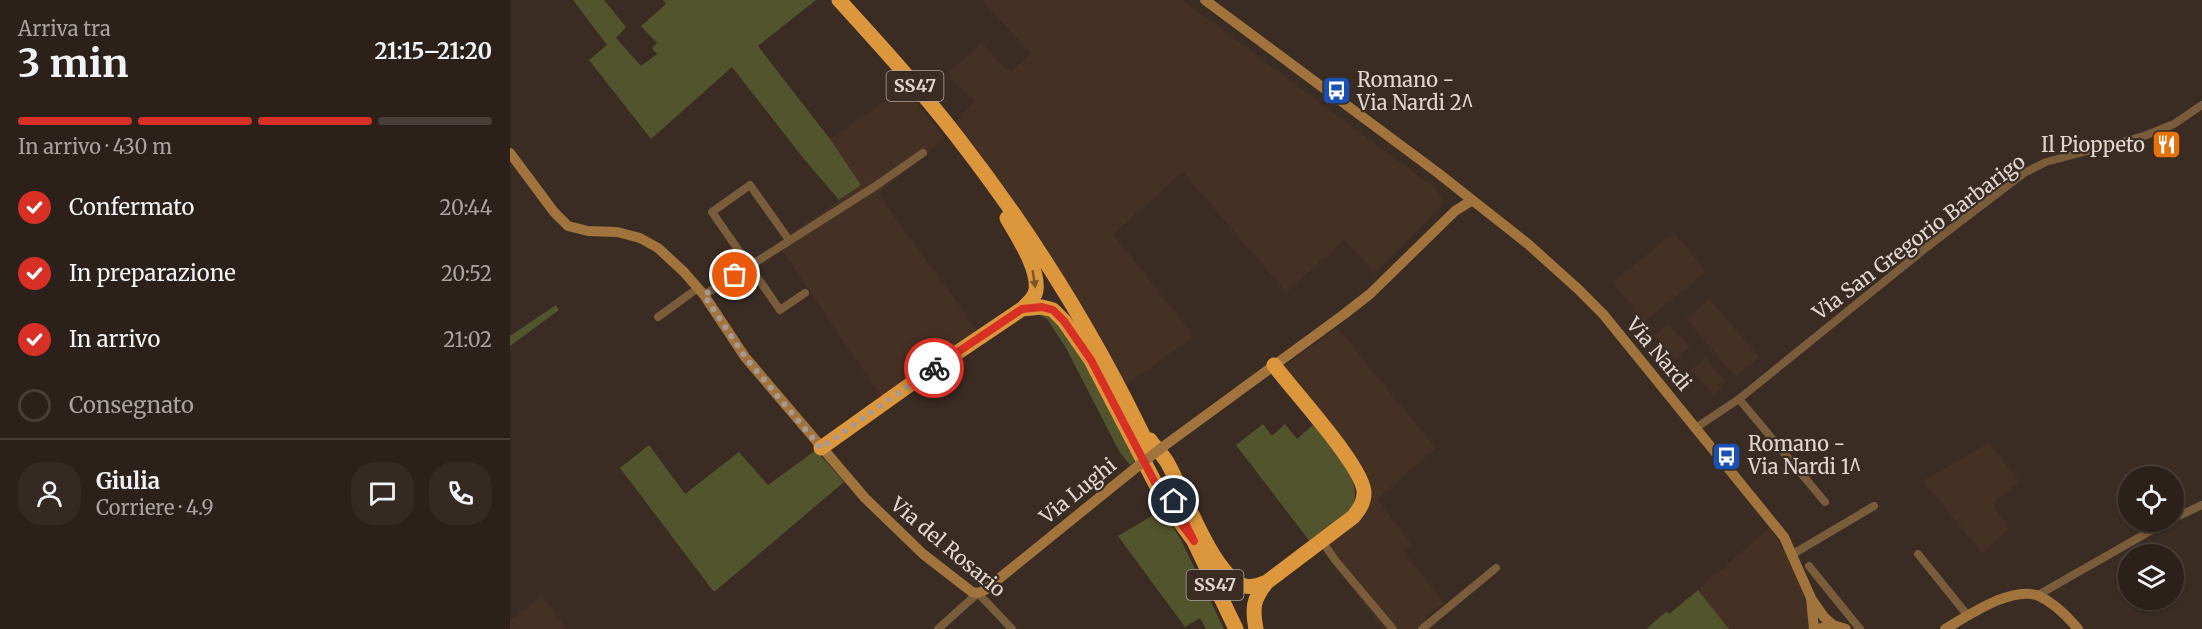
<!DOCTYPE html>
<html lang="it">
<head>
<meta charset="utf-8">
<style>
  :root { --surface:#2c211a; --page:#342923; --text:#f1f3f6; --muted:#a6a3a2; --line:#483e39; --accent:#d93025 }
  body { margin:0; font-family:Merriweather,serif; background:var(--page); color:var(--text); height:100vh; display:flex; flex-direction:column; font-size:22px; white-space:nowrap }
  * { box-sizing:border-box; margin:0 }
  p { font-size:20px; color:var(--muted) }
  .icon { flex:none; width:33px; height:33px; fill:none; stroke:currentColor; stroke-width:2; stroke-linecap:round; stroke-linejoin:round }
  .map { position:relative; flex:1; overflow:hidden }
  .details { display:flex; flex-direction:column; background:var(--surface); width:510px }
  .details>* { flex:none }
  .fabs { position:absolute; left:1608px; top:466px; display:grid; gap:12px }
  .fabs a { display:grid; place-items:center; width:66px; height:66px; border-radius:50%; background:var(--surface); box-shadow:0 2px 4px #0004,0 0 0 2px var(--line); font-size:30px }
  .pin { position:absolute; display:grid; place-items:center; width:51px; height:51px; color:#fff; margin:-26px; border:3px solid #fff; border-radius:50%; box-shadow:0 2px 6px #0007 }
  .courier { position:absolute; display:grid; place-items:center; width:60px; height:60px; margin:-30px; border:4px solid #d93025; border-radius:50%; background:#fff; color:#222; box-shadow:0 2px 8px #0007 }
  .overview em { font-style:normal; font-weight:700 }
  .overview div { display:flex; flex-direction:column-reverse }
  .overview { display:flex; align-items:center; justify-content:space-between; height:102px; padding:0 18px }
  h1 { font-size:39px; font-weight:700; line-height:45px }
  .bar { display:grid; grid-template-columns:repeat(4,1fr); gap:9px 6px; align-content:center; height:72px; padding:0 18px }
  .bar i { height:8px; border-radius:4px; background:var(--line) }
  .bar .selected { background:var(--accent) }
  .bar p { grid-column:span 4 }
  .line { display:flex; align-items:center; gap:15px; padding:0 18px; border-top:2px solid var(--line) }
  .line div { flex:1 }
  .round { display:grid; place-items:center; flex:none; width:63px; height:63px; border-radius:24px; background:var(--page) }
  ol { padding:0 18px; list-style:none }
  li { display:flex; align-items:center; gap:18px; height:66px }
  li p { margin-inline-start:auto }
  li .icon { padding:6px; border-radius:50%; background:var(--accent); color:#fff; stroke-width:4 }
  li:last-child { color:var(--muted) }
  li i { width:33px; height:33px; border:3px solid var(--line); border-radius:50% }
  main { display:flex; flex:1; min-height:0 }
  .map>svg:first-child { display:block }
</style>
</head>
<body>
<main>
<section class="details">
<div class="overview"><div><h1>3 min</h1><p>Arriva tra</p></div><em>21:15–21:20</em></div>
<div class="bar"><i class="selected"></i><i class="selected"></i><i class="selected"></i><i></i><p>In arrivo · 430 m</p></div>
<ol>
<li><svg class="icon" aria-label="check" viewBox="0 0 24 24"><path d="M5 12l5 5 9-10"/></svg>Confermato<p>20:44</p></li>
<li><svg class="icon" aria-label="check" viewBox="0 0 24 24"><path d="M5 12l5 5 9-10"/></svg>In preparazione<p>20:52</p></li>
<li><svg class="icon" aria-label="check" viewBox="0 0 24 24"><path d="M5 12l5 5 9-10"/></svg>In arrivo<p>21:02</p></li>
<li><i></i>Consegnato</li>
</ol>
<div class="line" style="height:108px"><a class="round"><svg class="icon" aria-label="person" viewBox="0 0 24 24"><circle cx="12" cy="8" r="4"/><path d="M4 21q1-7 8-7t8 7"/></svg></a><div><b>Giulia</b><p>Corriere · 4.9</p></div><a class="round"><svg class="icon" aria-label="chat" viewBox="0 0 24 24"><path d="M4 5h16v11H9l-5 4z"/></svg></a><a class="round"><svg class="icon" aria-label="phone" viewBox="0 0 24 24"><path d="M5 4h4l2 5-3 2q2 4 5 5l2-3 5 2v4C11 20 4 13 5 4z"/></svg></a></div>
</section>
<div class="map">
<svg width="1692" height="629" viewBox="0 0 1692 629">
  <rect width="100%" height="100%" fill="#3a2c23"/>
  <path fill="#453124" d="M 472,0 L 672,0 L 925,188 L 932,199 L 931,205 L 865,274 L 835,239 L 776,292 L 673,172 L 603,234 L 684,336 L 616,385 L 575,310 L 532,242 L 479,166 L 445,122 L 465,101 L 437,74 L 472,43 L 495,68 L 502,71 L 521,54 Z
    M 394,89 L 435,138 L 368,194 L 467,330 L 371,396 L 267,243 L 351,185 L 320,139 Z
    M 1164,233 L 1196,272 L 1134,322 L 1103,282 Z
    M 1199,299 L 1249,357 L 1226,377 L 1176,319 Z
    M 1158,324 L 1180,347 L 1166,360 L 1144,336 Z
    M 827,328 L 926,448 L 867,499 L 901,544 L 893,551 L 934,603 L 914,617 L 918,622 L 910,629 L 873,629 L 809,545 L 854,502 L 775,369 L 776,365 Z
    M 1195,358 L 1217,382 L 1203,394 L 1181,370 Z
    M 1479,443 L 1509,481 L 1485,502 L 1485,509 L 1500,528 L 1472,552 L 1413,481 Z
    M 1259,528 L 1275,551 L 1283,568 L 1299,611 L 1299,629 L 1219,629 L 1188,590 Z
    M 32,596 L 56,629 L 0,629 L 0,620 Z"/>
  <path fill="#52542d" d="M 63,0 L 94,0 L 116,27 L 106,38 L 131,66 L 147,54 L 142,48 L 147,43 L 131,26 L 156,4 L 153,0 L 306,0 L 248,46 L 320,139 L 351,185 L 329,200 L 294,159 L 222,67 L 141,139 L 79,60 L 97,45 Z
    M 46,305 L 49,310 L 0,346 L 0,336 Z
    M 533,310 L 562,338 L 628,459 L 620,465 L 609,451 L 556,348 L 537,319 L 527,314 Z
    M 753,424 L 762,436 L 775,424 L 787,439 L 803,425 C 821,447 861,485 838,513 C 829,525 813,534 801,543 L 726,445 Z
    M 139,445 L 175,494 L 229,452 L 258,485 L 306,450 L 334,482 L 204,592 L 110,468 Z
    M 649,503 L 671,540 L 714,629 L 696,629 L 690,618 L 675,627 L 608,536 L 645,514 L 643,507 Z
    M 1188,590 L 1219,629 L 1136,629 L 1157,611 L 1159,614 Z"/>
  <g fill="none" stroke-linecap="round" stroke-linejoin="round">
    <path stroke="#785c3b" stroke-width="8" d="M 279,240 L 240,185 L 202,212 L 270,310 L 295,293
      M 194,295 L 364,187 L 413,153
      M 148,317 L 188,288
      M 1229,399 L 1315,502
      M 1187,427 L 1229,399 L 1417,247 L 1514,173 L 1536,162 L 1634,136 L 1664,124 L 1692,105
      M 1664,518 L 1692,505
      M 812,541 L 825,560 L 883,629
      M 1283,554 L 1364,506
      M 1408,554 L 1458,616
      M 1299,566 L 1350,629
      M 1528,595 L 1656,522
      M 428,629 L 468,593 L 502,629
      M 912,629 L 986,568"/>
    <path stroke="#a1743e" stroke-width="10" d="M 695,0 L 928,173 L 1018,244 L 1068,289 L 1093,314 L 1274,537 L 1301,598 L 1304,629
      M 0,153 L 44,212 L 58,226 L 78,231 L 107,232 L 130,238 L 148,248 L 174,272 L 194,295 L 235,357 L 355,498 L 413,554 L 462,592 L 468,593 L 475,590 L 628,466
      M 654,446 L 833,315 L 860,294 L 945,211 L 961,201
      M 1302,600 L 1314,617 L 1323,625
      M 1308,629 L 1323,625 L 1336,629
      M 1435,629 C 1458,616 1502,585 1529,596 C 1544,603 1558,617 1568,629"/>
    <path stroke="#dc963b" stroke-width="15" d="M 329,0 C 370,45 411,90 448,138 C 524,236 588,339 641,452
      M 512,309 L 532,307 L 543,310 L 554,321 L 581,360 L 654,500 L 684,541
      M 640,440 C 645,447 652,454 657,462 C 673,489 703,578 735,586 C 742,588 750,585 757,582
      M 311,448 L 405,381 L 512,309 C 518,303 525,298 526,290 C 529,268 507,236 497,218
      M 680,533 L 726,629
      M 746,629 C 742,608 743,599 757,582 L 843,517 C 849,510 854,503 854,493 C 855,468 782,390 764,365"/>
    <path stroke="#a1743e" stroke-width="10" d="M 628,466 L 654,446"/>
  </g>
  <defs><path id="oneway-solid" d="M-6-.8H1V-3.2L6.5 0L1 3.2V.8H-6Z" transform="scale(1.5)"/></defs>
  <use fill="#7b562d" href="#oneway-solid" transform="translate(524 279) rotate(81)"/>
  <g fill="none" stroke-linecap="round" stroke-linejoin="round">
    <path stroke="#a69b94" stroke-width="6" stroke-dasharray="0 10.8" d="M 225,275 L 194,295 L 235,357 L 311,448 L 424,368"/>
    <path stroke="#d93025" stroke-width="8" d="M 424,368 L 512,309 L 532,307 L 543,310 L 554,321 L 581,360 L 654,500 L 684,541 L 664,501"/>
  </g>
  <defs>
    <symbol id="bus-square" viewBox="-11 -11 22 22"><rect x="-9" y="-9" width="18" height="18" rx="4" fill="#1a4fb4" stroke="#3a2c23"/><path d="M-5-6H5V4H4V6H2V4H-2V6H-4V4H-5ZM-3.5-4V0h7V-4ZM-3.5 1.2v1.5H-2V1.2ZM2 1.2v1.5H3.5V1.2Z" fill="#fff"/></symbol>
    <symbol id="restaurant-square" viewBox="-11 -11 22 22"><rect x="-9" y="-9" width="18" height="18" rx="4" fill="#e8710a" stroke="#3a2c23"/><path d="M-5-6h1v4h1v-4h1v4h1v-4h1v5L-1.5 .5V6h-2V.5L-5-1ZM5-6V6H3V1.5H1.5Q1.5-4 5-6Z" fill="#fff"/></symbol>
  </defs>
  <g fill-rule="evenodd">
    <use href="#bus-square" x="810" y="74" width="33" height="33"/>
    <use href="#restaurant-square" x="1640" y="128" width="33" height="33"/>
    <use href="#bus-square" x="1200" y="440" width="33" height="33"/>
  </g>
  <g text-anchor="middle" stroke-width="4.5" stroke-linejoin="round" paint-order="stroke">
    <g fill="#3a2c23" stroke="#aea49d" stroke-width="1.5">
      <rect x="376.5" y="71" width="57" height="30" rx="4.5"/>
      <rect x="676.5" y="570" width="57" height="30" rx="4.5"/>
    </g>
    <g font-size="18" font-weight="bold" fill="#e0d7d1">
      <text x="405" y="92">SS47</text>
      <text x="705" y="591">SS47</text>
    </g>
    <g font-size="20" fill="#e0d7d1" stroke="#3a2c23" text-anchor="start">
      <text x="847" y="87">Romano -<tspan x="847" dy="23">Via Nardi 2^</tspan></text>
      <text x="1635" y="152" text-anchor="end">Il Pioppeto</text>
      <text x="1238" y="451">Romano -<tspan x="1238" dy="23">Via Nardi 1^</tspan></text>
    </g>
    <g font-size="20" fill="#e0d7d1" stroke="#3a2c23">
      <text transform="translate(1409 237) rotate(-37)" y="7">Via San Gregorio Barbarigo</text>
      <text transform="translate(1149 354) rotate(50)" y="7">Via Nardi</text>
      <text transform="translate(568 491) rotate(-39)" y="7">Via Lughi</text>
      <text transform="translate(438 547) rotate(40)" y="7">Via del Rosario</text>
    </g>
  </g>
</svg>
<div class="fabs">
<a><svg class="icon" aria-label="locate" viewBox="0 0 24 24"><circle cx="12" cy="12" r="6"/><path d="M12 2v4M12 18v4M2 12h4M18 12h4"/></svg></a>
<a><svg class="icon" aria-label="layers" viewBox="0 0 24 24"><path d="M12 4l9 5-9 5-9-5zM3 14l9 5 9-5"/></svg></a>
</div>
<div class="pin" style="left:225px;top:275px;background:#ea580c"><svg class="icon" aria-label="bag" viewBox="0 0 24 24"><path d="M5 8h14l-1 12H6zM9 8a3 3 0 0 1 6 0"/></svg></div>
<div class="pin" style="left:664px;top:501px;background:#1f2937"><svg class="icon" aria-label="home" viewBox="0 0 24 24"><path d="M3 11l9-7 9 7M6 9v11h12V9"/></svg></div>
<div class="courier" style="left:424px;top:368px"><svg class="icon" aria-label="bike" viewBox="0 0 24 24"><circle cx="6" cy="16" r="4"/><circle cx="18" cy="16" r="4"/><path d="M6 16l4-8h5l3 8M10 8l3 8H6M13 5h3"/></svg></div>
</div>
</main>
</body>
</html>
